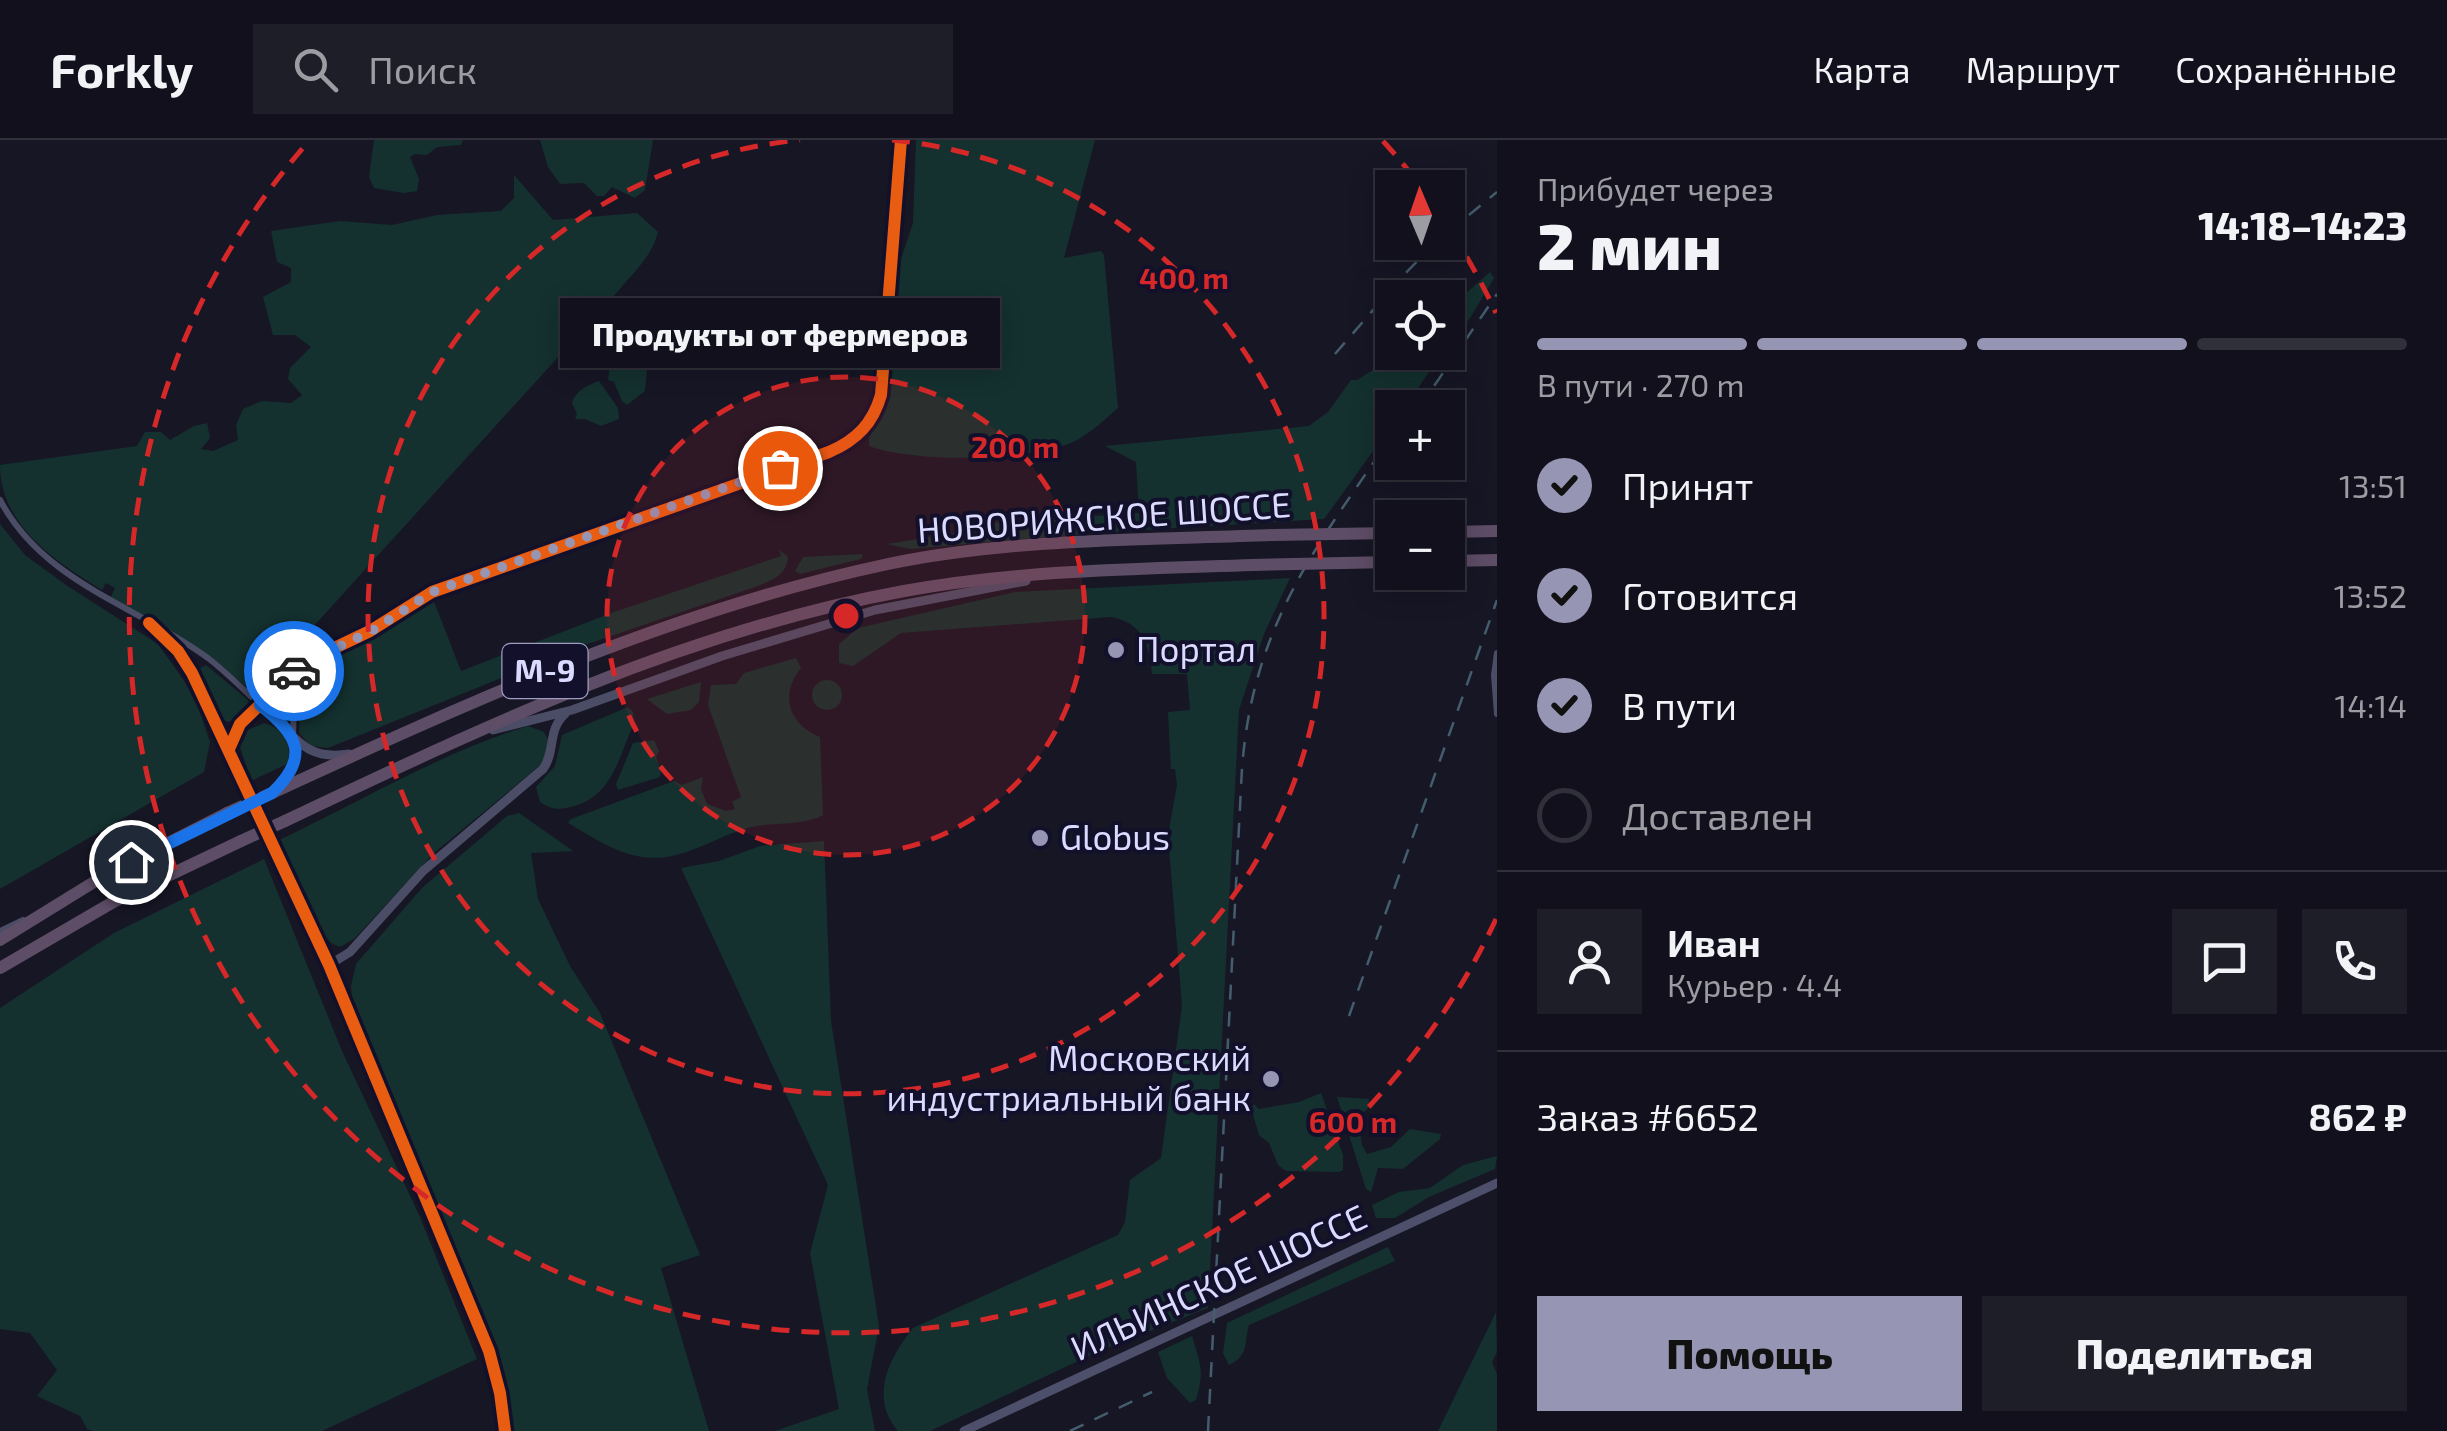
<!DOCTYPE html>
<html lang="ru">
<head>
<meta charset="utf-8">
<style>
  :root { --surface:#11101c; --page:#1e1e29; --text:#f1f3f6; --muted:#9c9da3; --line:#30303b; --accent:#9695b3 }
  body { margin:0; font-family:"Exo 2",sans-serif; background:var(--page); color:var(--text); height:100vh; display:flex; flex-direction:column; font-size:38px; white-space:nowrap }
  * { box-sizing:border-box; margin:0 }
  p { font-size:32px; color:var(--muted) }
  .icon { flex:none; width:55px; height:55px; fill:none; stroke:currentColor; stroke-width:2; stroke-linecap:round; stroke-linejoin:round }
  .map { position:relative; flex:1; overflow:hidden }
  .side { display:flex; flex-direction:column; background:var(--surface); width:950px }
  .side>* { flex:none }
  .needle { width:65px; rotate:358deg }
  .fabs { position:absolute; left:1375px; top:30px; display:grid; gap:20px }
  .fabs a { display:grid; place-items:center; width:90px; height:90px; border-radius:0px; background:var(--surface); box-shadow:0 5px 25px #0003,0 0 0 2px var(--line); font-size:50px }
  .pin { position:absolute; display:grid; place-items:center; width:85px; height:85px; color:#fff; margin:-42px; border:5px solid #fff; border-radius:50%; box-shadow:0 2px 10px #0007 }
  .courier { position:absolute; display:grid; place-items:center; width:100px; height:100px; margin:-50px; border:8px solid #1a73e8; border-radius:50%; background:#fff; color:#222; box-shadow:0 2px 12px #0007 }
  .bubble { position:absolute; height:70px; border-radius:0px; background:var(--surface); box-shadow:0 5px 25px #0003,0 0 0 2px var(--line); font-size:32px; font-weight:800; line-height:70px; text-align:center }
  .head em { font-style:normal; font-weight:800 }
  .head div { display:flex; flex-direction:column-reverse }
  .head { display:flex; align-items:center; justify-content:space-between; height:170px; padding:0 40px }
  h1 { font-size:65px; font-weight:800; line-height:75px }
  .bar { display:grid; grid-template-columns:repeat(4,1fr); gap:15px 10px; align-content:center; height:120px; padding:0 40px }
  .bar i { height:12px; border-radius:8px; background:var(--line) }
  .bar .on { background:var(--accent) }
  .bar p { grid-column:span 4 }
  .line { display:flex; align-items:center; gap:25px; padding:0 40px; border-top:2px solid var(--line) }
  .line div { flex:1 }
  .round { display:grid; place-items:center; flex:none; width:105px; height:105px; border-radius:0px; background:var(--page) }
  ol { padding:0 40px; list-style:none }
  li { display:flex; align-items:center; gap:30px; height:110px }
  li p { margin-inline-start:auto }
  li .icon { padding:10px; border-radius:50%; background:var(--accent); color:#111; stroke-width:4 }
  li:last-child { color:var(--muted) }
  li i { width:55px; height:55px; border:5px solid var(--line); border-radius:50% }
  .cta { display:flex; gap:20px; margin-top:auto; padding:20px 40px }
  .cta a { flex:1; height:115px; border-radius:0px; background:var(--accent); color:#111; font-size:40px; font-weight:800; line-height:115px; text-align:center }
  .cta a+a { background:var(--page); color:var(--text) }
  header { display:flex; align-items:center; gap:60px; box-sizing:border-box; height:140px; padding:0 50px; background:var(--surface); border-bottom:2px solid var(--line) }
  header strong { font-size:48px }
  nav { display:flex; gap:55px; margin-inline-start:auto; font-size:35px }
  .search { width:700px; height:90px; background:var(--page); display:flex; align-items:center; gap:25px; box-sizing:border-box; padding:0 35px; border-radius:0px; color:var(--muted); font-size:38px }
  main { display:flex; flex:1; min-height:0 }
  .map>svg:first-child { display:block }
</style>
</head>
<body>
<header>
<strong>Forkly</strong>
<div class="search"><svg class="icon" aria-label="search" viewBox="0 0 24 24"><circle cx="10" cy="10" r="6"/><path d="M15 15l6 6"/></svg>Поиск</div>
<nav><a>Карта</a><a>Маршрут</a><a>Сохранённые</a></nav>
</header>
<main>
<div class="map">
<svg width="1497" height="1291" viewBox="0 0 1497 1291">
  <rect width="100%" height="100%" fill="#171625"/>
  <path fill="#14312f" d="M 374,0 L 463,0 L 461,5 L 437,7 L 427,15 L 415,14 L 410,17 L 419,39 L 417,51 L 404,53 L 374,48 L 369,37 Z
    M 540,0 L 653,0 L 645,50 L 635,58 L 612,47 L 604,56 L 597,56 L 584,43 L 560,44 L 548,27 Z
    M 916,0 L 1095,0 L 1064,118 L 1101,111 L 1104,115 L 1118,268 C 1105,279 1091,293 1075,301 C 1031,322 914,323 869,306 L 869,298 L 887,260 L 900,122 L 913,83 Z
    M 514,35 L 553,80 L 637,73 L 658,92 C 652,116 634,132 619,150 L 282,521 L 280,539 L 262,556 L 251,551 L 208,514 L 111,457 L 115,448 L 106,443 L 102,450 C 56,422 0,385 0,325 L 137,306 L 145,292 L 161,292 L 170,300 L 194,286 L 207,283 L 210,298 L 201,309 L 213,311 L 238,300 L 236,285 L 243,269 L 262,261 L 291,263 L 302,255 L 288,239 L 290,228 L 311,207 L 295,195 L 273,195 L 263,157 L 291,142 L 291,128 L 277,122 L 271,91 L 340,81 L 392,85 L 437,75 L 501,71 L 514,58 Z
    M 1490,132 L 1494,138 L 1470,178 L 1448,206 L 1448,158 L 1418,157 L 1423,150 L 1449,148 L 1463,156 Z
    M 1392,208 L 1392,212 L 1442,213 L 1405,267 L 1392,268 L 1392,285 L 1324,379 L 1092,393 L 910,409 L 887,404 L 955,393 L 955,385 L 1139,373 L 1136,322 L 1105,306 L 1309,286 L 1328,272 L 1351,240 L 1357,240 L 1373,230 C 1375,213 1382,217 1392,208 Z
    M 622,210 L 647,228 L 645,251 L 627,265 L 622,261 L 614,242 L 608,240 L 610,224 Z
    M 599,241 L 618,268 L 619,279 L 601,286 L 585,279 L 575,279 L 577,274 L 572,263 C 575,251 588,245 599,241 Z
    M 0,384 L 25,415 L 66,445 L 158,504 L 185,542 L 200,572 L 210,602 L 204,632 L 0,749 Z
    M 779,409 L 788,417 C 787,436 770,441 755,447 L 573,509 L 328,608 L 311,606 L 299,593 L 300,559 L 310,526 L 365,500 L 433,459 L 461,531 L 614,472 L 781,416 Z
    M 863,414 L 861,419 L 800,434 L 795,431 L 803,417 Z
    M 1290,438 L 1264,494 L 1239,570 L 1208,1168 L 1095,1213 L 930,1291 L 898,1291 C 869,1257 889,1218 913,1188 L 1118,1095 L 1125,1082 L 1130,1040 L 1161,1018 L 1182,866 L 1168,695 L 1177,645 L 1175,629 L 1171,629 L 1168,572 L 1190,570 L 1187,534 L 1152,534 C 1150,505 1143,483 1111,477 L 901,493 L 853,526 L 839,523 L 839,504 L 858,488 L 1015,452 Z
    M 796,518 L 801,528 C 779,555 789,584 820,597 L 823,675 C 801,687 772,681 748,688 C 723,695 700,709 676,715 C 634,726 602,703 568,683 L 571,679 L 674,641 L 682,645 L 703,637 L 701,649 L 707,664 L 726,671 L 735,669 L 732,662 L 741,657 L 708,565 L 711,545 L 736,544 L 744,533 Z
    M 206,525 L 247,559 L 251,566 C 248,577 234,585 223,580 L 195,531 Z
    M812 555a15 15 0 1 1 30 0a15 15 0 1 1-30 0Z
    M 701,542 L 699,562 L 691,570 L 667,574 L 647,559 Z
    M 628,567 L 633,572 L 634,583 C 620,614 613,654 577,665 C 563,670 553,671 540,662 L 536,647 L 555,626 L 562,595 Z
    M 264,583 C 282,587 294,606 287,624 L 251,641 L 240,607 L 248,590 Z
    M 528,586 L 544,592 L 548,600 L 544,622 L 434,713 L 354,799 L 340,807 L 331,803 L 320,791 L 277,701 C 360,662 440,613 528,586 Z
    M 654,600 L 659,611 L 656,617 L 661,630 L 660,637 L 618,650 L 616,644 L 633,603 Z
    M 519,673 L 573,711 L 531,713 L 538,759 L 570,826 L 600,873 L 700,1115 L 661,1128 L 709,1291 L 513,1291 L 506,1241 L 498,1214 L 352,862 L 351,846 L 356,824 L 422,748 L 507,676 Z
    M 824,701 L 831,881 L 879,1186 L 867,1249 L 875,1291 L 775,1291 L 839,1269 L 810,1113 L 828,1045 L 681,728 L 719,721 L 760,706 Z
    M 264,719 L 342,911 L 420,1077 L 477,1219 L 322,1291 L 93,1291 L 87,1289 L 80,1276 L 37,1256 L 57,1230 L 30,1193 L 0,1189 L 0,868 L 114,793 Z
    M 1321,953 L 1343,1015 L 1343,1030 L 1339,1032 L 1286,1031 L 1278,1025 L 1269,1003 L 1259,995 L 1251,968 L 1254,964 L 1259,969 L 1299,962 Z
    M 1337,957 L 1369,959 L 1368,968 L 1358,979 L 1362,1005 L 1367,1014 L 1391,1007 L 1410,989 L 1441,994 L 1440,999 L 1403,1029 L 1378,1028 L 1371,1052 L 1366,1049 Z
    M 1497,1016 L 1495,1029 L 1429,1057 L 1395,1078 L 1376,1078 L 1372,1065 L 1399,1052 L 1430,1048 L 1463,1025 Z
    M 1388,1107 L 1395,1121 L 1249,1185 C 1244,1203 1249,1216 1229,1225 L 1223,1213 L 1227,1183 Z
    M 1496,1172 L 1497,1212 L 1492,1222 L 1497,1234 L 1497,1291 L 1438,1291 Z
    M 1192,1196 C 1200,1224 1205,1230 1196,1260 L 1190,1263 L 1167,1238 L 1158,1212 Z"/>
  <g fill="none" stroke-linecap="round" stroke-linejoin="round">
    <path stroke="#4b4c66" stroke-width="6" d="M 0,360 C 44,443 136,465 208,518 C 226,532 243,549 260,565 L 303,523 L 370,491 L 432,452 L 829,312 C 857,300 873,283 881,255 L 901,0
      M 157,490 L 186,522 L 229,609
      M 1497,513 L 1494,535 L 1497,574
      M 293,597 L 294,561 L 302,525
      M 0,791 L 23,780"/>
    <path stroke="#4b4c66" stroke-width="9" d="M 493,590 L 572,570 L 722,516 L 875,470 L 1026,441
      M 349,614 C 300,622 293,590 260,565 L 235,590 L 229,609 C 294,749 356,890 416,1033 C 451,1118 493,1200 505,1291
      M 277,648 C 292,634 300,622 294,601
      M 329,825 L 350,812 L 423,731 L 543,629 C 556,611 547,590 565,574"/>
    <path stroke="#4e506b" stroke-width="9" d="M 964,1291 L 1497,1043"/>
    <path stroke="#5e4d66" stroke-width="12" d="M 1448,392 L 1497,391
      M 1448,421 L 1497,420
      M 272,653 C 472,561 671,470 888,424 C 1013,398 1146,400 1273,395
      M 285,681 C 485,586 685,491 904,451 C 1019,430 1136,429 1252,425
      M 0,800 L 107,734 L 227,673
      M 0,828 L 115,761 L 241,701"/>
    <path stroke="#445d6d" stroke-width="2.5" stroke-dasharray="15 12" stroke-linecap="butt" d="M 1448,92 L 1497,52
      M 1335,214 L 1400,139 L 1436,102
      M 1419,268 L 1497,154
      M 1349,876 L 1497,460
      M 1070,1291 L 1152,1252
      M 1208,1291 L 1242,628 C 1253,486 1315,408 1392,296"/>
    <path stroke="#5e4d66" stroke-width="12" d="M 1273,395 L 1392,393
      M 1252,425 L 1392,422
      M 227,673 L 272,653
      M 241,701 L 285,681"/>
    <defs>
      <path id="cycleway" d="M 149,483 L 178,511 L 192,533 L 329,825 L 489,1211 L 500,1253 L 505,1291
        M 229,609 L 240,584 L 303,523 L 370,491 L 432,452 L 829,312 C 857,300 873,283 881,255 L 901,0"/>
    </defs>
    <use href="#cycleway" stroke="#12102b" stroke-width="19"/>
    <use href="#cycleway" stroke="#e95d12" stroke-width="12"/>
  </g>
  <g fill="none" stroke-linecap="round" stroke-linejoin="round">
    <path stroke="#9695b3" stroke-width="10" stroke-dasharray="0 18" d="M 294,531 L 304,523 L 370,492 L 432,452 L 780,328"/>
    <path stroke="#1a73e8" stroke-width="12" d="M 131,722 L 272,653 C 310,617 299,595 260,565 L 294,531"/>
  </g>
  <circle cx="846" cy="476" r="239" fill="#d62828" fill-opacity=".12"/>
  <g fill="none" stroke="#d62828" stroke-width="5" stroke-dasharray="18 12">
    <circle cx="846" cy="476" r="239"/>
    <path d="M892 0A478 478 0 1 1 800 0"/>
    <path d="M1496 779A717 717 0 1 1 309 1M1383 1A717 717 0 0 1 1419 44M1451 91A717 717 0 0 1 1496 173"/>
  </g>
  <g fill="#9695b3" stroke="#12102b" stroke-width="4">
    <circle cx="1116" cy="510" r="10"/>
    <circle cx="1040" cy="698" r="10"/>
    <circle cx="1271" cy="939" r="10"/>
  </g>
  <g text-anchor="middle" stroke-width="8" stroke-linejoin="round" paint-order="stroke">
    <rect fill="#12102b" stroke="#9f9dbf" stroke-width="2.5" x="502.5" y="504" width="85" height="54" rx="8"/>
    <g font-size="32" font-weight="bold" fill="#dbdaff">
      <text x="545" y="542">М-9</text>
    </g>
    <g font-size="35" fill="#dbdaff" stroke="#12102b">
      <text transform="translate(1104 378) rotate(-4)" y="12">НОВОРИЖСКОЕ ШОССЕ</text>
      <text transform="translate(1219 1143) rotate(-25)" y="12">ИЛЬИНСКОЕ ШОССЕ</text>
    </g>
    <g font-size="35" fill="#dbdaff" stroke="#12102b" text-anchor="start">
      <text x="1136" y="522">Портал</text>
      <text x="1060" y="710">Globus</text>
      <text x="1251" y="931" text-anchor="end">Московский<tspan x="1251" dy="40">индустриальный банк</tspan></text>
    </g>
  </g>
  <circle cx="846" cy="476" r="15" fill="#d62828" stroke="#12102b" stroke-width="5"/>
  <g font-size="30" text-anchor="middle" font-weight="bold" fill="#d62828" stroke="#12102b" stroke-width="8" stroke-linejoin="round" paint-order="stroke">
    <text x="1184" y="149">400 m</text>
    <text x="1015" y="318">200 m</text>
    <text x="1353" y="993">600 m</text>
  </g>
</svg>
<div class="fabs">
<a><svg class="needle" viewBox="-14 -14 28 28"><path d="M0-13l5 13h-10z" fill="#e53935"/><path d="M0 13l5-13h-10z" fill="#9c9da3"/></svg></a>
<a><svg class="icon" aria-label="locate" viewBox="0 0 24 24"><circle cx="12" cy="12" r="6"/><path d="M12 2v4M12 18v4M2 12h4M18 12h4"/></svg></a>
<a>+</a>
<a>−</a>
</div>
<div class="pin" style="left:780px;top:328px;background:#ea580c"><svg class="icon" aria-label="bag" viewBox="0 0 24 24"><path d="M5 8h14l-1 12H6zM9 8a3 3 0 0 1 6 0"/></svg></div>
<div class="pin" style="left:131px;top:722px;background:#1f2937"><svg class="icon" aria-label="home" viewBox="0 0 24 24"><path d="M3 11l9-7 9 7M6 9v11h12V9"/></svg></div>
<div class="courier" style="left:294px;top:531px"><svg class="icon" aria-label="car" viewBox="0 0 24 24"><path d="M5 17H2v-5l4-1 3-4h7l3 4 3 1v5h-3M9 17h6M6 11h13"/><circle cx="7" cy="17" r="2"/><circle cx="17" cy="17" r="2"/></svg></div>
<div class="bubble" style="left:560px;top:158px;width:440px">Продукты от фермеров</div>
</div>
<section class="side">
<div class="head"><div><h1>2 мин</h1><p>Прибудет через</p></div><em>14:18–14:23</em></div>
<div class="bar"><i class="on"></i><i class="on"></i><i class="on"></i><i></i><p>В пути · 270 m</p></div>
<ol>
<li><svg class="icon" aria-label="check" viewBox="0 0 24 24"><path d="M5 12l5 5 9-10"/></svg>Принят<p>13:51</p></li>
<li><svg class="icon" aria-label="check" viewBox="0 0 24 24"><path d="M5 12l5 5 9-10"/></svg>Готовится<p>13:52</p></li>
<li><svg class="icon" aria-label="check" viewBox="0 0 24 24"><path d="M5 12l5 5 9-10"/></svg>В пути<p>14:14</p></li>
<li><i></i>Доставлен</li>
</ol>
<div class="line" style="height:180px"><a class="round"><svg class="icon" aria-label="person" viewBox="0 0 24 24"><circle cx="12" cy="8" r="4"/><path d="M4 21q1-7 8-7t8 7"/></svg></a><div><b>Иван</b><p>Курьер · 4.4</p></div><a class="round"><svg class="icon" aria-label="chat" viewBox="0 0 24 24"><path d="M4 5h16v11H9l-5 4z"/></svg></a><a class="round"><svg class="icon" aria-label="phone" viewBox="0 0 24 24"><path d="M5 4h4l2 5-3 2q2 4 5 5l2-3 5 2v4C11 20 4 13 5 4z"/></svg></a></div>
<div class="line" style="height:130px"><div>Заказ #6652</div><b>862 ₽</b></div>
<div class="cta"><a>Помощь</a><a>Поделиться</a></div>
</section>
</main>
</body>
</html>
